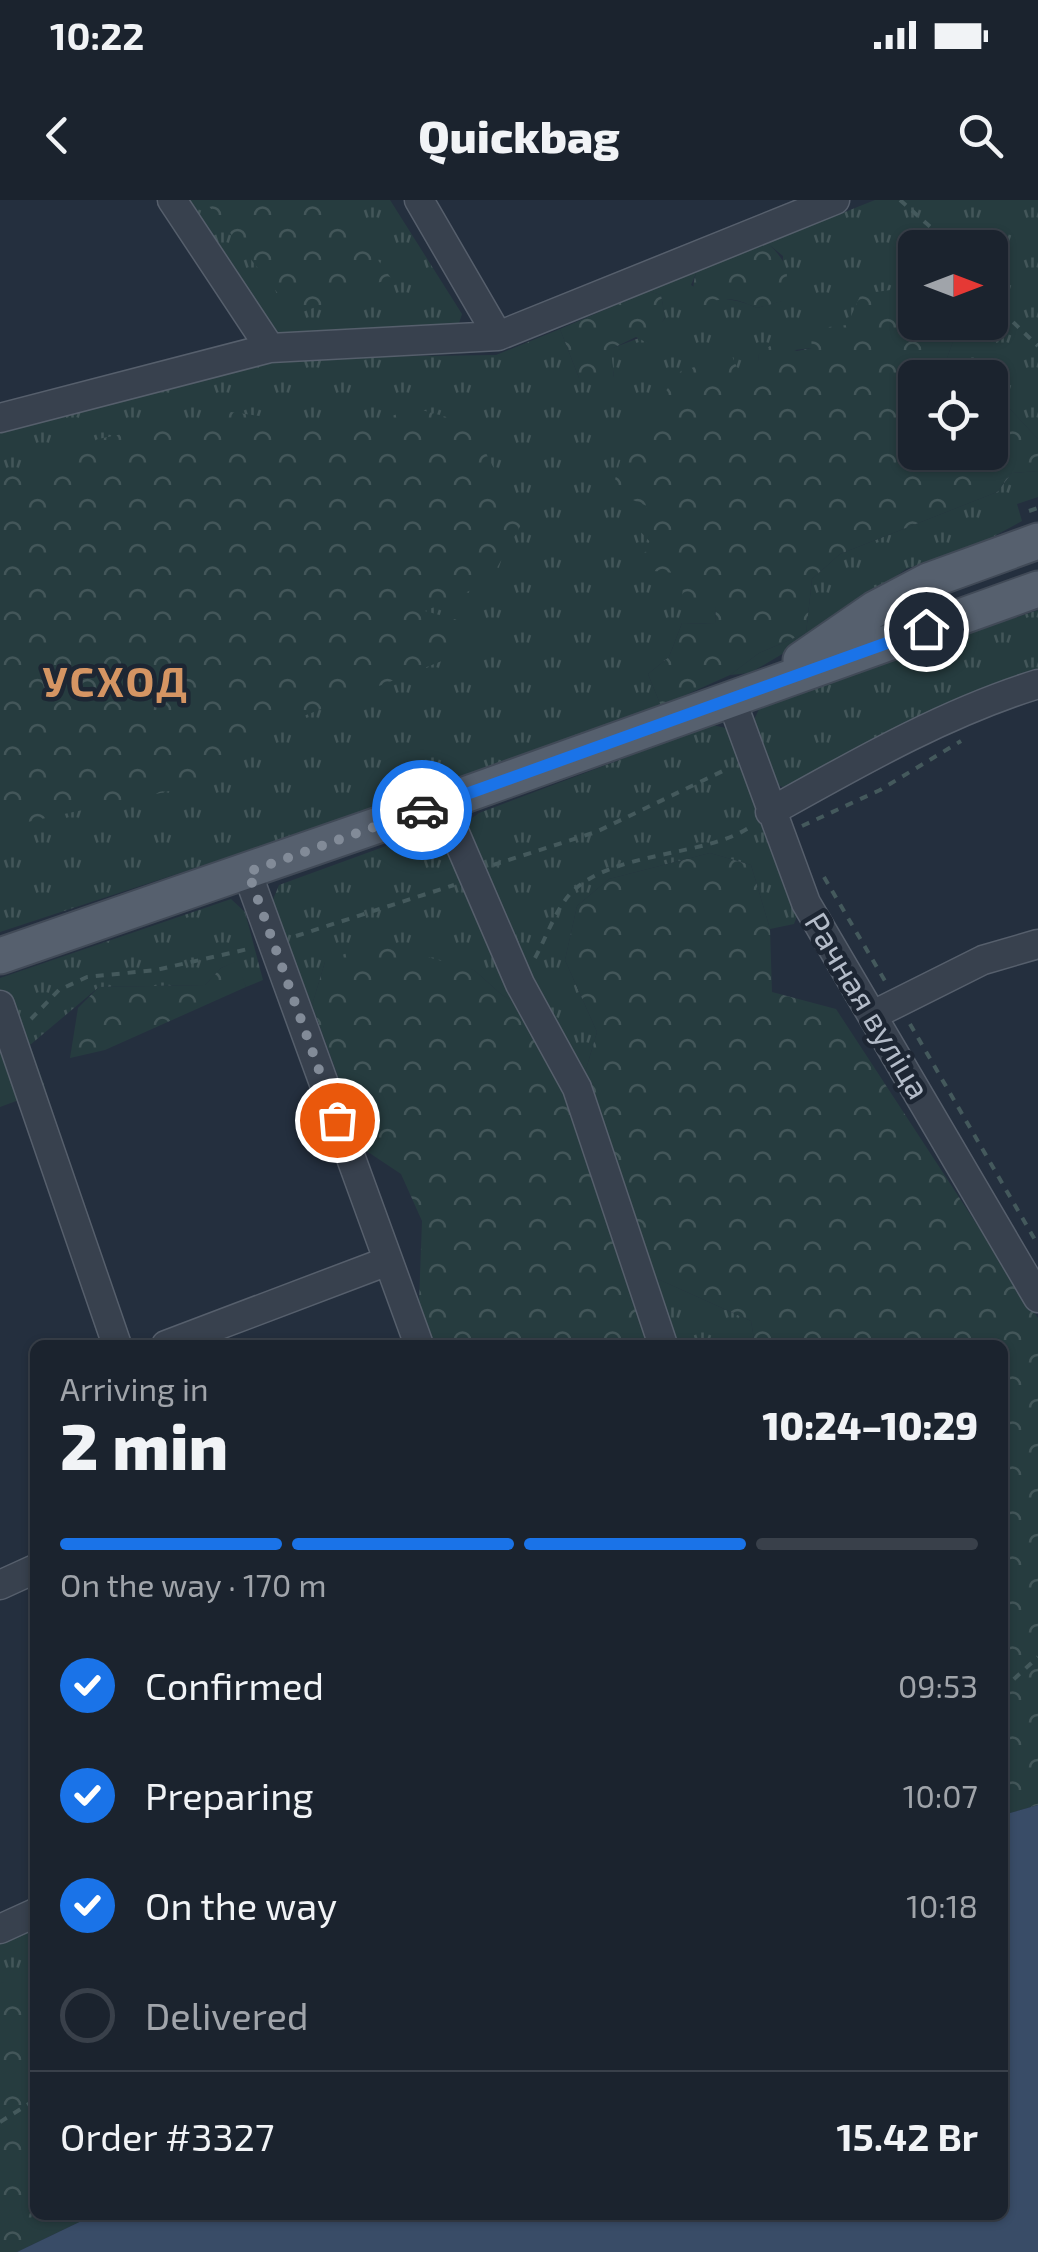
<!DOCTYPE html>
<html lang="en">
<head>
<meta charset="utf-8">
<style>
  :root { --surface:#1b232e; --page:#282f3a; --text:#f1f3f6; --muted:#a0a4aa; --line:#39404a; --accent:#1a73e8 }
  body { margin:0; font-family:"Exo 2",sans-serif; background:var(--page); color:var(--text); height:100vh; display:flex; flex-direction:column; font-size:38px; white-space:nowrap }
  * { box-sizing:border-box; margin:0 }
  p { font-size:32px; color:var(--muted) }
  .icon { flex:none; width:55px; height:55px; fill:none; stroke:currentColor; stroke-width:2; stroke-linecap:round; stroke-linejoin:round }
  .map { position:relative; flex:1; overflow:hidden }
  .panel { position:absolute; left:30px; top:1140px; width:978px; height:880px; display:flex; flex-direction:column; background:var(--surface); border-radius:15px; box-shadow:0 2px 8px #0004,0 0 0 2px var(--line) }
  .panel>* { flex:none }
  .needle { width:65px; rotate:90deg }
  .fabs { position:absolute; left:898px; top:30px; display:grid; gap:20px }
  .fabs a { display:grid; place-items:center; width:110px; height:110px; border-radius:15px; background:var(--surface); box-shadow:0 2px 8px #0004,0 0 0 2px var(--line); font-size:50px }
  .pin { position:absolute; display:grid; place-items:center; width:85px; height:85px; color:#fff; margin:-42px; border:5px solid #fff; border-radius:50%; box-shadow:0 2px 10px #0007 }
  .courier { position:absolute; display:grid; place-items:center; width:100px; height:100px; margin:-50px; border:8px solid #1a73e8; border-radius:50%; background:#fff; color:#222; box-shadow:0 2px 12px #0007 }
  .head em { font-style:normal; font-weight:800 }
  .head div { display:flex; flex-direction:column-reverse }
  .head { display:flex; align-items:center; justify-content:space-between; height:170px; padding:0 30px }
  h1 { font-size:65px; font-weight:800; line-height:75px }
  .bar { display:grid; grid-template-columns:repeat(4,1fr); gap:15px 10px; align-content:center; height:120px; padding:0 30px }
  .bar i { height:12px; border-radius:8px; background:var(--line) }
  .bar .selected { background:var(--accent) }
  .bar p { grid-column:span 4 }
  .line { display:flex; align-items:center; gap:25px; padding:0 30px; border-top:2px solid var(--line) }
  .line div { flex:1 }
  ol { padding:0 30px; list-style:none }
  li { display:flex; align-items:center; gap:30px; height:110px }
  li p { margin-inline-start:auto }
  li .icon { padding:10px; border-radius:50%; background:var(--accent); color:#fff; stroke-width:4 }
  li:last-child { color:var(--muted) }
  li i { width:55px; height:55px; border:5px solid var(--line); border-radius:50% }
  .status { display:flex; justify-content:space-between; align-items:center; height:70px; padding:0 50px; background:var(--surface); direction:ltr }
  .status svg { height:28px; fill:currentColor }
  header { display:flex; justify-content:space-between; align-items:center; height:130px; padding:0 30px; background:var(--surface); font-size:45px; font-weight:800 }
  .map>svg:first-child { display:block }
</style>
</head>
<body>
<div class="status"><b>10:22</b><svg viewBox="0 0 49 12"><path d="M0 12V9h3v3zM5 12V6h3v6zM10 12V3h3v9zM15 12V0h3v12zM26 1h20v11H26zM47 4h2v5h-2z"/></svg></div>
<header><svg class="icon" aria-label="back" viewBox="0 0 24 24"><path d="M15 5l-7 7 7 7"/></svg>Quickbag<svg class="icon" aria-label="search" viewBox="0 0 24 24"><circle cx="10" cy="10" r="6"/><path d="M15 15l6 6"/></svg></header>
<div class="map">
<svg width="1038" height="2052" viewBox="0 0 1038 2052">
  <defs>
    <pattern id="grass-tufts" width="24" height="20" patternUnits="userSpaceOnUse" patternTransform="scale(2.5)"><rect width="24" height="20" fill="#263c3f"/><path d="M3 7l-1-3M5 7V3M7 7l1-3M15 17l-1-3M17 17v-4M19 17l1-3" fill="none" stroke="#435659"/></pattern>
    <pattern id="forest-crowns" width="20" height="18" patternUnits="userSpaceOnUse" patternTransform="scale(2.5)"><rect width="20" height="18" fill="#263c3f"/><path d="M2 6a3 3 0 1 1 6 0M12 15a3 3 0 1 1 6 0" fill="none" stroke="#435659"/></pattern>
  </defs>
  <rect width="100%" height="100%" fill="#242f3e"/>
  <path fill="url(#grass-tufts)" d="M 184,0 L 390,0 L 462,114 L 459,123 L 274,134 Z
    M 875,0 L 1038,0 L 1038,239 L 1009,208 L 1009,172 L 959,174 L 944,166 L 955,136 L 932,123 L 990,122 L 990,48 L 915,48 L 905,88 L 812,148 L 759,154 L 757,177 L 664,213 L 647,306 L 684,374 L 716,408 L 715,424 L 682,423 L 669,457 L 648,474 L 661,506 L 338,621 L 0,732 L 0,229 L 273,158 L 496,155 L 560,129 L 579,178 L 614,177 L 610,149 L 655,132 L 665,118 L 661,95 L 648,91 L 697,71 L 691,85 C 720,105 728,94 757,108 L 782,101 L 783,56 L 767,43 Z
    M 1038,271 L 1038,297 L 1017,304 L 1022,321 L 974,347 L 906,369 L 811,437 L 750,473 L 730,475 L 759,453 L 806,433 L 812,379 L 840,354 L 997,292 L 1012,273 Z
    M 1038,410 L 1038,473 L 790,590 L 773,583 L 752,524 L 761,505 Z
    M 712,525 L 726,528 L 735,539 L 799,711 L 794,724 L 770,729 L 751,665 L 710,653 L 609,679 L 577,706 L 565,760 L 597,832 L 582,883 L 495,716 L 466,635 L 472,618 L 479,613 Z
    M 430,630 L 444,632 L 527,808 L 502,795 L 474,770 L 325,762 L 312,805 L 272,702 L 279,685 Z
    M 231,699 L 245,712 L 263,780 L 246,787 L 236,762 L 221,768 L 205,785 L 99,787 L 30,845 L 46,890 L 0,907 L 0,778 Z
    M 649,1075 L 751,1121 L 755,1145 L 671,1145 Z
    M 35,1729 L 35,1781 L 0,1783 L 0,1744 Z"/>
  <path fill="url(#forest-crowns)" fill-rule="evenodd" d="M 204,0 L 334,0 L 391,78 L 295,115 Z
    M 767,43 C 788,61 791,75 783,101 L 757,108 C 739,100 721,93 705,107 C 692,96 691,87 697,71 Z
    M 914,54 L 915,122 L 932,123 L 955,136 L 944,166 L 959,174 L 977,158 L 1010,173 L 1009,208 L 1038,239 L 1038,271 L 1012,273 L 997,292 L 840,354 L 812,379 L 806,433 L 759,453 L 730,475 L 661,506 L 648,474 L 669,457 L 682,423 L 715,424 L 716,408 L 682,398 L 684,374 L 644,370 L 641,355 L 654,346 L 636,327 L 647,306 L 612,291 L 630,224 L 663,213 L 658,201 L 681,171 L 732,156 L 742,179 L 756,177 L 759,154 L 774,143 L 797,151 L 812,148 L 810,129 L 847,125 L 861,94 L 905,88 L 900,63 ZM 915,178 L 990,178 L 990,252 L 915,252 Z
    M 648,91 L 661,95 L 665,117 L 651,145 L 636,137 L 611,149 L 614,178 L 579,178 L 560,129 Z
    M 415,208 L 471,224 L 522,323 L 489,382 L 425,411 L 468,423 L 477,447 L 251,537 L 197,585 L 0,628 L 0,277 L 30,273 L 98,239 L 231,212 L 354,229 Z
    M 710,653 L 751,665 L 770,729 L 772,792 L 836,809 L 1038,1118 L 1038,1605 L 1003,1615 L 1002,1145 L 755,1145 L 751,1121 L 649,1075 L 582,883 L 597,832 L 565,760 L 577,706 L 609,679 Z
    M 374,742 L 474,770 L 502,795 L 527,808 L 572,891 L 653,1145 L 435,1145 L 419,1102 L 422,1021 L 401,974 L 365,950 L 312,805 L 325,762 Z
    M 237,761 L 246,787 L 105,850 L 70,858 L 78,808 L 99,787 L 205,785 L 221,768 Z
    M 13,1780 L 35,1781 L 35,2015 L 94,2015 L 17,2052 L 0,2052 L 0,1783 Z"/>
  <path fill="#394c67" d="M 1038,1605 L 1038,2052 L 17,2052 L 94,2015 L 1002,2015 L 1003,1615 Z"/>
  <g fill="none" stroke-linecap="round" stroke-linejoin="round">
    <defs>
      <path id="minor" d="M 172,0 L 270,148
        M 419,0 L 498,136 L 835,0
        M 0,218 L 270,148 L 498,136
        M 731,499 L 806,703 L 1038,1098
        M 442,603 L 520,784 L 577,888 L 663,1145
        M 770,612 C 856,564 944,513 1038,484
        M 247,672 L 419,1145
        M 0,805 L 117,1145
        M 873,815 L 983,760 L 1038,744
        M 166,1145 L 388,1061
        M 0,1385 L 35,1369
        M 0,1729 L 35,1713"/>
      <path id="major" d="M 801,460 L 875,409 L 928,381 L 1038,341
        M 0,756 L 442,603 L 1038,389"/>
    </defs>
    <use href="#minor" stroke="#565f6c" stroke-width="31"/>
    <use href="#major" stroke="#414a57" stroke-width="39"/>
    <path stroke="#44595c" stroke-width="4" stroke-dasharray="8 8" stroke-linecap="butt" d="M 900,0 L 935,31 L 944,48
      M 990,100 L 1038,146
      M 1029,311 L 1038,308
      M 802,626 L 880,590 L 961,541
      M 493,665 L 596,632 L 729,568
      M 824,677 L 885,781
      M 296,736 L 454,685
      M 535,758 C 546,738 557,706 573,691 C 616,650 709,657 753,625
      M 31,819 L 59,790 L 87,777 L 156,770 L 248,749
      M 910,824 L 1038,1045
      M 1002,1490 L 1038,1457
      M 0,1922 L 35,1900"/>
    <use href="#minor" stroke="#38414e" stroke-width="28"/>
    <use href="#major" stroke="#56606e" stroke-width="35"/>
  </g>
  <g fill="none" stroke-linecap="round" stroke-linejoin="round">
    <path stroke="#828b98" stroke-width="10" stroke-dasharray="0 18" d="M 337,920 L 248,672 L 422,610"/>
    <path stroke="#1a73e8" stroke-width="12" d="M 422,610 L 926,429"/>
  </g>
  <g text-anchor="middle" stroke-width="9" stroke-linejoin="round" paint-order="stroke">
    <g font-size="32" fill="#b4bcc9" stroke="#1d2633">
      <text transform="translate(867 806) rotate(59)" y="11">Рачная вуліца</text>
    </g>
    <g font-size="42" font-weight="bold" letter-spacing="2.5" fill="#d59563" stroke="#1d2633">
      <text x="116" y="497">УСХОД</text>
    </g>
  </g>
</svg>
<div class="fabs">
<a><svg class="needle" viewBox="-14 -14 28 28"><path d="M0-13l5 13h-10z" fill="#e53935"/><path d="M0 13l5-13h-10z" fill="#a0a4aa"/></svg></a>
<a><svg class="icon" aria-label="locate" viewBox="0 0 24 24"><circle cx="12" cy="12" r="6"/><path d="M12 2v4M12 18v4M2 12h4M18 12h4"/></svg></a>
</div>
<div class="pin" style="left:337px;top:920px;background:#ea580c"><svg class="icon" aria-label="bag" viewBox="0 0 24 24"><path d="M5 8h14l-1 12H6zM9 8a3 3 0 0 1 6 0"/></svg></div>
<div class="pin" style="left:926px;top:429px;background:#1f2937"><svg class="icon" aria-label="home" viewBox="0 0 24 24"><path d="M3 11l9-7 9 7M6 9v11h12V9"/></svg></div>
<div class="courier" style="left:422px;top:610px"><svg class="icon" aria-label="car" viewBox="0 0 24 24"><path d="M5 17H2v-5l4-1 3-4h7l3 4 3 1v5h-3M9 17h6M6 11h13"/><circle cx="7" cy="17" r="2"/><circle cx="17" cy="17" r="2"/></svg></div>
<section class="panel">
<div class="head"><div><h1>2 min</h1><p>Arriving in</p></div><em>10:24–10:29</em></div>
<div class="bar"><i class="selected"></i><i class="selected"></i><i class="selected"></i><i></i><p>On the way · 170 m</p></div>
<ol>
<li><svg class="icon" aria-label="check" viewBox="0 0 24 24"><path d="M5 12l5 5 9-10"/></svg>Confirmed<p>09:53</p></li>
<li><svg class="icon" aria-label="check" viewBox="0 0 24 24"><path d="M5 12l5 5 9-10"/></svg>Preparing<p>10:07</p></li>
<li><svg class="icon" aria-label="check" viewBox="0 0 24 24"><path d="M5 12l5 5 9-10"/></svg>On the way<p>10:18</p></li>
<li><i></i>Delivered</li>
</ol>
<div class="line" style="height:130px"><div>Order #3327</div><b>15.42 Br</b></div>
</section>
</div>
</body>
</html>
